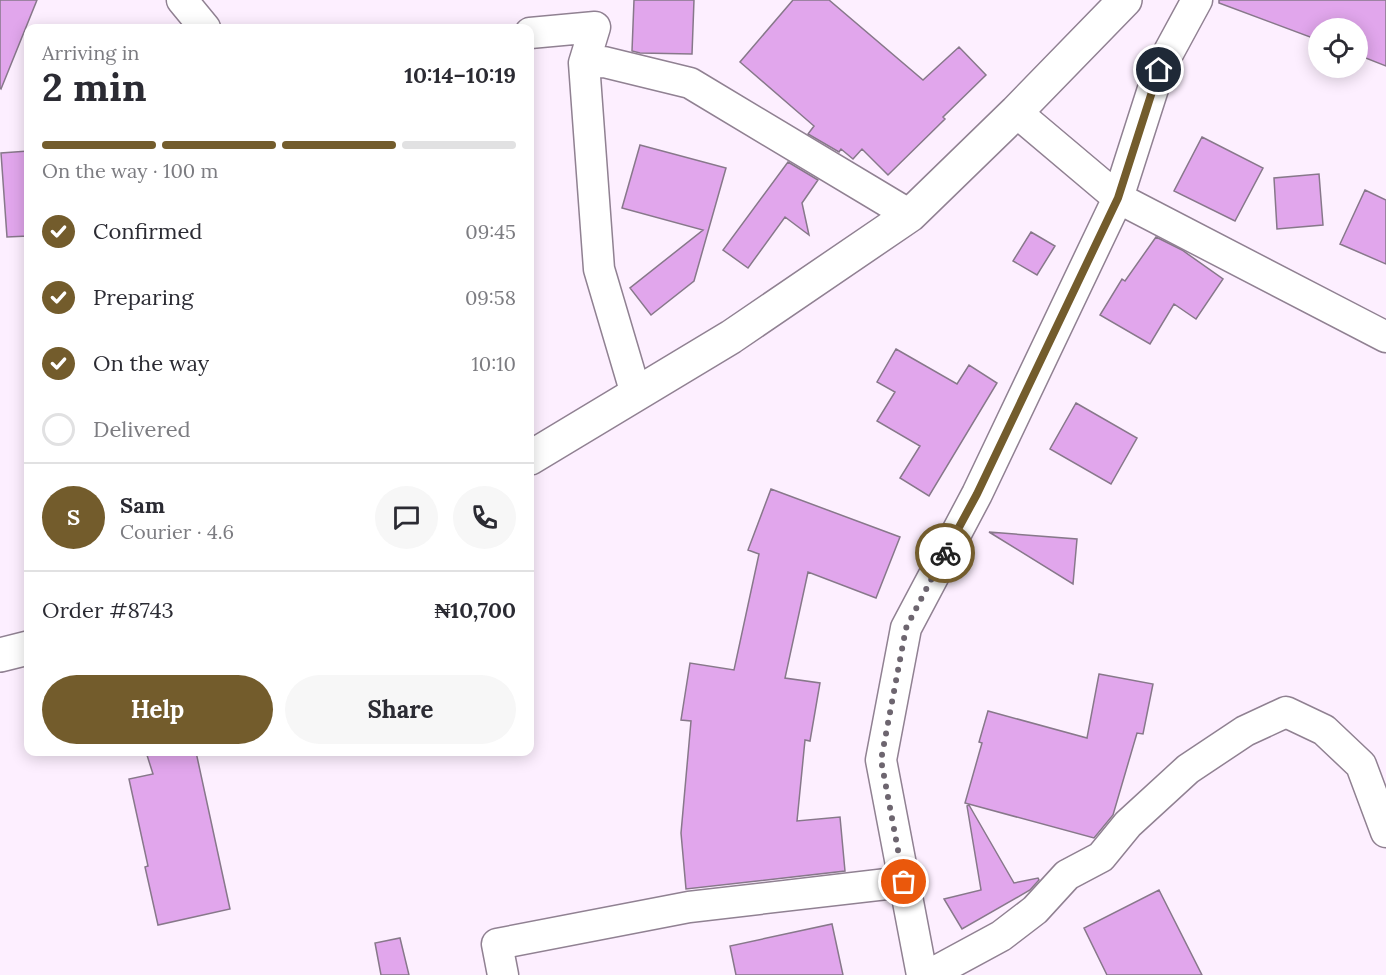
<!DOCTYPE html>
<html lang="en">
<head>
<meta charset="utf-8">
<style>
  :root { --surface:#fff; --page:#f7f7f7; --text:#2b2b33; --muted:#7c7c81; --line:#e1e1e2; --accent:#735c2c }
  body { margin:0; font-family:Lora,serif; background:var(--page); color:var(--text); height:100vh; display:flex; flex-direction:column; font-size:22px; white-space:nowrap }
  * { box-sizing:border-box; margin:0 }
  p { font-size:20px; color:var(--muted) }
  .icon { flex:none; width:33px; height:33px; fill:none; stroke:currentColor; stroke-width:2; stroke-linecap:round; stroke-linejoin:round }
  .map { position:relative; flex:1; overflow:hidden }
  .details { position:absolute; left:24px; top:24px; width:510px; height:732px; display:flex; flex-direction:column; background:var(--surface); border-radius:12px; box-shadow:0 3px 15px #0003 }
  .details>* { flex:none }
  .tools { position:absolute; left:1308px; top:18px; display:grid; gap:12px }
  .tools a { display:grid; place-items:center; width:60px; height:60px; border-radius:50%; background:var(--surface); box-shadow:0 3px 15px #0003; font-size:30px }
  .pin { position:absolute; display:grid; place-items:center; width:51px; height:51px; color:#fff; margin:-26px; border:3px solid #fff; border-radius:50%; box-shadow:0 2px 6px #0007 }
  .courier { position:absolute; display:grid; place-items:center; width:60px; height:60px; margin:-30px; border:4px solid #735c2c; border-radius:50%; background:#fff; color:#222; box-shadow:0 2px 8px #0007 }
  .summary em { font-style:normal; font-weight:700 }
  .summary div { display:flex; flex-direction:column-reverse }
  .summary { display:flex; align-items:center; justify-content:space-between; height:102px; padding:0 18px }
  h1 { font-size:39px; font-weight:700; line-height:45px }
  .bar { display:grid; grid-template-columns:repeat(4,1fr); gap:9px 6px; align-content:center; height:72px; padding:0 18px }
  .bar i { height:8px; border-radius:4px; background:var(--line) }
  .bar .active { background:var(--accent) }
  .bar p { grid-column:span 4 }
  .line { display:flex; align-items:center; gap:15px; padding:0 18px; border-top:2px solid var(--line) }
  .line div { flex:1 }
  .round { display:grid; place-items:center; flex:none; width:63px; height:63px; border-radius:32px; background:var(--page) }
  ol { padding:0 18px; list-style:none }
  li { display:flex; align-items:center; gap:18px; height:66px }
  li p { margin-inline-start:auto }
  li .icon { padding:6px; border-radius:50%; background:var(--accent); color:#fff; stroke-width:4 }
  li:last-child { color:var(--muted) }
  li i { width:33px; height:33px; border:3px solid var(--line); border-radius:50% }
  .button { display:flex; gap:12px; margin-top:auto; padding:12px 18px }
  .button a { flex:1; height:69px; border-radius:36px; background:var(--accent); color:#fff; font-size:24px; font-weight:700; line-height:69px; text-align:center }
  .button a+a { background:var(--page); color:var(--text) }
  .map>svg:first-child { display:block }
</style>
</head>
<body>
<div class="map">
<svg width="1386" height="975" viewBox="0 0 1386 975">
  <rect width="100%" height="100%" fill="#fdefff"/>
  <path fill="#e1a6ec" stroke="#87788a" stroke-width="1.5" d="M 0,0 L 37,0 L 1,89 L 0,88 Z
    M 634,0 L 694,0 L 692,54 L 640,53 L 632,51 Z
    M 793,0 L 829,0 L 923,80 L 959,47 L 986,75 L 943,117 L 945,119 L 888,175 L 862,149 L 853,159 L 841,149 L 839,152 L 808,134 L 814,126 L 740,62 Z
    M 1219,0 L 1386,0 L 1386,66 L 1358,55 L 1358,28 L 1318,28 L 1318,40 L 1219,3 Z
    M 1202,137 L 1263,168 L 1235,221 L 1174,191 Z
    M 640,145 L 726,168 L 694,281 L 651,315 L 630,288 L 703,230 L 622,208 Z
    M 28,151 L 28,236 L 7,237 L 1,153 Z
    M 788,162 L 818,180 L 802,203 L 809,235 L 785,217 L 748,268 L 723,250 Z
    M 1319,174 L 1323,225 L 1277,229 L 1274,178 Z
    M 1365,190 L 1386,200 L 1386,264 L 1340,244 Z
    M 1031,232 L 1055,246 L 1037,275 L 1013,261 Z
    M 1156,237 L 1182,250 L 1223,279 L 1196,319 L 1174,304 L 1150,344 L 1100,315 L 1122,279 L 1125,281 Z
    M 896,349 L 957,384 L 969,365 L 997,383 L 929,496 L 900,478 L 920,446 L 877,421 L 895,392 L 877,382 Z
    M 1076,403 L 1137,438 L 1111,484 L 1050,449 Z
    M 771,489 L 900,537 L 876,598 L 808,572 L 785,678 L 820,683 L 810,741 L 805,740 L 797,821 L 840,817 L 845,871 L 686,889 L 681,833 L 691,721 L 681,720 L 690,663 L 734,670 L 759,554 L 748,550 Z
    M 989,532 L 1077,539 L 1073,584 Z
    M 1099,674 L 1153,684 L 1143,734 L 1137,733 L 1113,815 L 1094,838 L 965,803 L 982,743 L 979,742 L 988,711 L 1087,738 Z
    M 146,752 L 196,752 L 230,909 L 158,925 L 145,867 L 148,866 L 129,779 L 153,774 Z
    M 969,805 L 1014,883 L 1038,878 L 1039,880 L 1030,890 L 962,929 L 944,899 L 981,890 L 967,806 Z
    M 1159,890 L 1202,975 L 1107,975 L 1084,928 Z
    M 832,924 L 843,975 L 736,975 L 730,946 Z
    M 400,938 L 409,975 L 381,975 L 375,943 Z"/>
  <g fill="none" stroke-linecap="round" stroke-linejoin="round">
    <defs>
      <path id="minor" d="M 182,0 L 205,28
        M 530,33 L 595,27 L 584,63 L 599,269 L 636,394
        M 584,63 L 604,62 L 690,83 L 910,215
        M 1016,112 L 1118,198 L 1386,337
        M 503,975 L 497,944 L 689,907 L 904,882
        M 922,975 L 881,760 L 906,628 L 977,494 L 1118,198 L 1159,70 L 1197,0
        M 929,975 L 1001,936 L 1035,910 L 1067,875 L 1101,857 L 1128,824 L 1188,769 L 1245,731 L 1286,712 L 1324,730 L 1361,765 L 1386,832"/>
      <path id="secondary" d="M 530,458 L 731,337 L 910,215 L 1016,112 L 1125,0
        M 0,655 L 28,648"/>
    </defs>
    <use href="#minor" stroke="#908192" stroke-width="33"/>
    <use href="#secondary" stroke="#908192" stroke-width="36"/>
    <use href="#minor" stroke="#fff" stroke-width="30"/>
    <use href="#secondary" stroke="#fff" stroke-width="33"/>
  </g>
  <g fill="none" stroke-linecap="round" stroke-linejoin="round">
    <path stroke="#6d656f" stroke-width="6" stroke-dasharray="0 10.8" d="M 904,882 L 881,760 L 906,628 L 945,553"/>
    <path stroke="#735c2c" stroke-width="8" d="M 945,553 L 977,494 L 1118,198 L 1159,70"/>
  </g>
</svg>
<div class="tools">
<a><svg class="icon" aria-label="locate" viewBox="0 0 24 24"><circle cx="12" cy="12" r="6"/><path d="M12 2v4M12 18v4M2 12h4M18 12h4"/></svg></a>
</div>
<div class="pin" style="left:904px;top:882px;background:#ea580c"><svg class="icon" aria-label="bag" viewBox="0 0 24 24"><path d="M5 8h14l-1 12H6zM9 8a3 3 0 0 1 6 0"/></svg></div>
<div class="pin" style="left:1159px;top:70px;background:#1f2937"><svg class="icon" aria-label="home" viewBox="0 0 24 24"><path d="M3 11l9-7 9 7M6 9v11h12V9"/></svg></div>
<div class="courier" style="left:945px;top:553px"><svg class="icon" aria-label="bike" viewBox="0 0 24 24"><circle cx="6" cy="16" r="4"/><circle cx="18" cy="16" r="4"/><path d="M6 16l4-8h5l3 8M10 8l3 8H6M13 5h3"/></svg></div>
<section class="details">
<div class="summary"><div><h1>2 min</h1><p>Arriving in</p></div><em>10:14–10:19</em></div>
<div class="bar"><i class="active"></i><i class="active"></i><i class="active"></i><i></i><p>On the way · 100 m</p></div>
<ol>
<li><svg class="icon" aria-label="check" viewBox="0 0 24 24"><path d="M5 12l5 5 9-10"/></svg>Confirmed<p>09:45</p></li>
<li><svg class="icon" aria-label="check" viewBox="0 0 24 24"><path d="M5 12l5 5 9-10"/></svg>Preparing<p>09:58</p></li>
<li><svg class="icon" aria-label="check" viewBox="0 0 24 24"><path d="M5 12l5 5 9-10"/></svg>On the way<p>10:10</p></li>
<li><i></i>Delivered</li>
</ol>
<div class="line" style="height:108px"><b class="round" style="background:var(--accent);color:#fff">S</b><div><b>Sam</b><p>Courier · 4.6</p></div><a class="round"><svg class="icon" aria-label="chat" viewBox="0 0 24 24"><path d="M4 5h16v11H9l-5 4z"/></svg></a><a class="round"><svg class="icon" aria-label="phone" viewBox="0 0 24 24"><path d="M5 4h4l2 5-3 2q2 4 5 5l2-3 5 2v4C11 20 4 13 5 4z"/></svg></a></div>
<div class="line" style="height:78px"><div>Order #8743</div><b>₦10,700</b></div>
<div class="button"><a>Help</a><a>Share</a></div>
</section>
</div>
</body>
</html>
